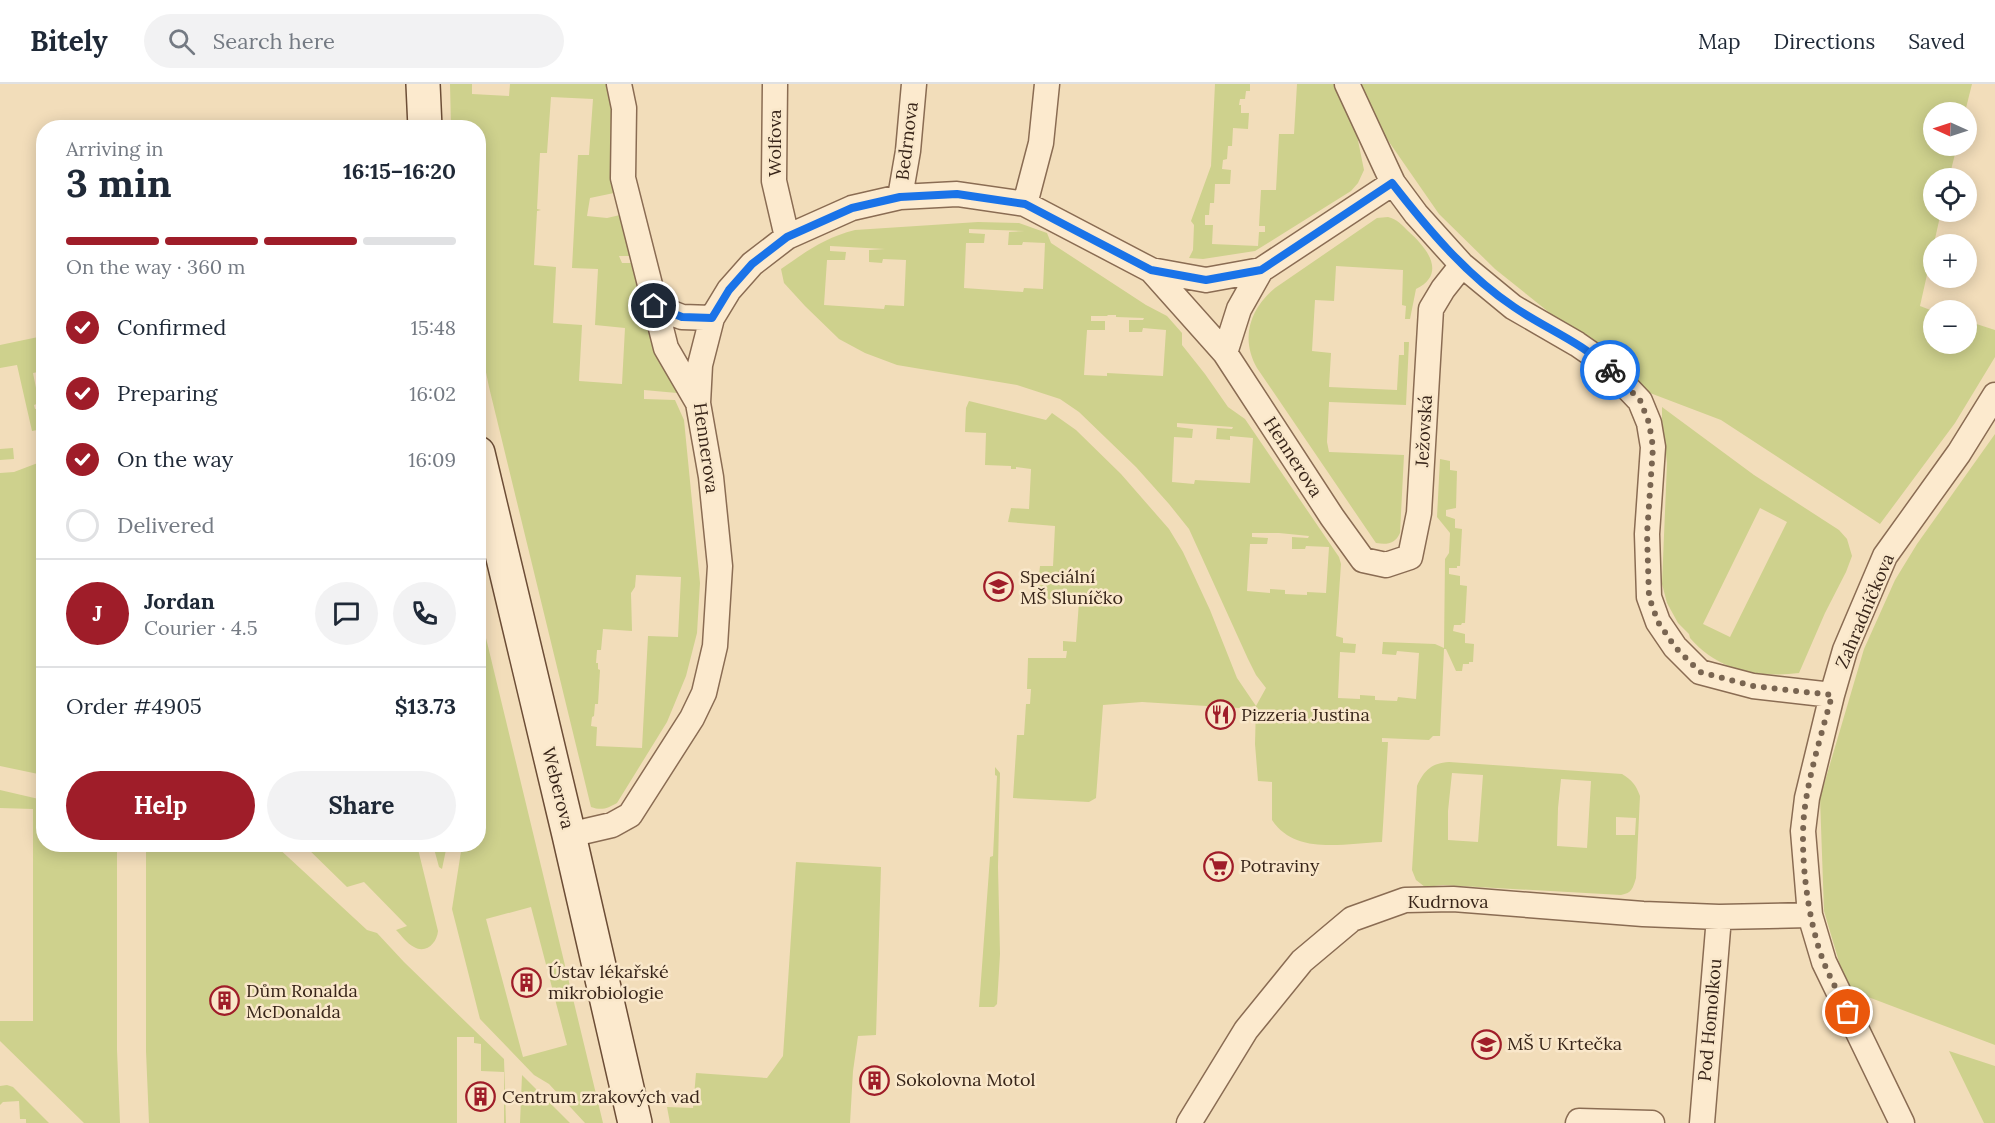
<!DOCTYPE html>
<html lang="en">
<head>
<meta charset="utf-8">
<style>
  :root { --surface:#fff; --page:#f2f2f3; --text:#1f2937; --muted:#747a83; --line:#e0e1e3; --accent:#9f1d29 }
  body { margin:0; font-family:Lora,serif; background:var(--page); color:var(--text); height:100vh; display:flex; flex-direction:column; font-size:22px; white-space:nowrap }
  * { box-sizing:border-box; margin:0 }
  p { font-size:20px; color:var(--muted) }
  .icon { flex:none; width:33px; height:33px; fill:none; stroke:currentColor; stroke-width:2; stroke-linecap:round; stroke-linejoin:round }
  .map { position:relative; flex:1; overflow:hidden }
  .drawer { position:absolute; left:36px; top:36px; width:450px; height:732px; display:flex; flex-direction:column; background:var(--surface); border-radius:24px; box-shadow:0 3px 15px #0003 }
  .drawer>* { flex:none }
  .needle { width:39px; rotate:273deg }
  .controls { position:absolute; left:1923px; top:18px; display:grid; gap:12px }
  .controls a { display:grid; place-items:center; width:54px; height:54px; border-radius:50%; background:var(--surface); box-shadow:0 3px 15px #0003; font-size:30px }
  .pin { position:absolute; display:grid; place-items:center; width:51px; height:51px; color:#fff; margin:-26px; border:3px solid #fff; border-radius:50%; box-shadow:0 2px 6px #0007 }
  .courier { position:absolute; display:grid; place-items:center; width:60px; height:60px; margin:-30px; border:4px solid #1a73e8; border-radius:50%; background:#fff; color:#222; box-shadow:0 2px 8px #0007 }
  .headline em { font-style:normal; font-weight:700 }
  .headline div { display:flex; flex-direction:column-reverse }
  .headline { display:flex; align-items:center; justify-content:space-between; height:102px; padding:0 30px }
  h1 { font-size:39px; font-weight:700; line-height:45px }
  .bar { display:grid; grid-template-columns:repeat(4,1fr); gap:9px 6px; align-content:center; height:72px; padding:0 30px }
  .bar i { height:8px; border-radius:4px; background:var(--line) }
  .bar .on { background:var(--accent) }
  .bar p { grid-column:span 4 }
  .line { display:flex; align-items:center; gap:15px; padding:0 30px; border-top:2px solid var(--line) }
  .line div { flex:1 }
  .round { display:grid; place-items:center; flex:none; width:63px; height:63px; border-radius:32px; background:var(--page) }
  ol { padding:0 30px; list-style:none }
  li { display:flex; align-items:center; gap:18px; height:66px }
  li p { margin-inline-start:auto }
  li .icon { padding:6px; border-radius:50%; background:var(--accent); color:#fff; stroke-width:4 }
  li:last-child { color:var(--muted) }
  li i { width:33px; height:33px; border:3px solid var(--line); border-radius:50% }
  .action { display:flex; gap:12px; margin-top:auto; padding:12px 30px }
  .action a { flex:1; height:69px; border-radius:36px; background:var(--accent); color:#fff; font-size:24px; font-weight:700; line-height:69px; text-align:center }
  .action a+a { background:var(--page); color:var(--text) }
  header { display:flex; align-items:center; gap:36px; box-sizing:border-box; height:84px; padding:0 30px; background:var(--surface); border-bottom:2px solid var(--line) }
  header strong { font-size:28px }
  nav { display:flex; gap:33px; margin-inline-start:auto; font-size:21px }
  .search { width:420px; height:54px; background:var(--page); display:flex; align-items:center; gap:15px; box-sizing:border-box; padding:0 21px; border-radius:33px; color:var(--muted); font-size:22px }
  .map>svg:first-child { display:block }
</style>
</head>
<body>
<header>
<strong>Bitely</strong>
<div class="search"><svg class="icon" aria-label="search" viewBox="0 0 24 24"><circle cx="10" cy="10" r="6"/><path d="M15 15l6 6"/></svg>Search here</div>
<nav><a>Map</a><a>Directions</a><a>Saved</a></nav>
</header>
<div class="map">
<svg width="1995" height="1039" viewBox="0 0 1995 1039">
  <rect width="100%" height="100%" fill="#f2ddba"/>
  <path fill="#ced18d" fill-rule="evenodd" d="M 450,0 L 472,0 L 472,10 L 509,12 L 510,0 L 607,0 L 612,11 L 610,77 L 614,109 L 590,114 L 587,132 L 607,134 L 620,131 L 630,172 L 619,172 L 622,179 L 632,179 L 662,278 L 677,309 L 644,306 L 644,315 L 675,316 L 684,336 L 700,499 L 697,549 L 686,592 L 667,638 L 617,719 C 608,724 602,727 591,723 L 489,303 L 478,249 L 478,44 L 451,43 ZM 551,13 L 593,15 L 589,71 L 578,71 L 572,184 L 598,185 L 595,241 L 625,244 L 622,300 L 579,297 L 582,241 L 553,239 L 556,183 L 534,181 L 537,127 L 541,126 L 537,125 L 540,69 L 547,69 ZM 636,491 L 681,493 L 678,553 L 648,552 L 642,664 L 596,662 L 597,643 L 591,642 L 592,633 L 594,632 L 595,620 L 598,620 L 600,586 L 598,585 L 598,579 L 596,579 L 597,566 L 601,566 L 603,545 L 632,547 L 631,509 L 635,503 Z
    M 1215,0 L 1250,0 L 1250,7 L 1246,7 L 1245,15 L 1240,15 L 1239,21 L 1241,21 L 1241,29 L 1249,29 L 1248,45 L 1233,44 L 1232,62 L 1228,62 L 1227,75 L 1223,76 L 1222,85 L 1231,86 L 1230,100 L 1215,100 L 1214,119 L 1210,119 L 1209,131 L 1205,131 L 1205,141 L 1213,141 L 1212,160 L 1258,162 L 1259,148 L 1265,148 L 1265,142 L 1259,142 L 1261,106 L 1276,106 L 1279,50 L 1294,50 L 1297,0 L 1339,0 L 1349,12 L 1364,86 L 1358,99 L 1351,107 L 1255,167 L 1203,175 L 1189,174 L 1193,166 L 1194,141 L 1191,137 L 1211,82 Z
    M 1358,0 L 1972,0 L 1965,28 L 1934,28 L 1934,62 L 1957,62 L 1949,94 L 1934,94 L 1934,128 L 1941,128 L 1920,222 L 1933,227 L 1934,260 L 1966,260 L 1967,237 L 1995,246 L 1995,273 L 1955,339 L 1880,440 L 1721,336 L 1650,309 L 1495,185 L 1439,130 L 1378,42 Z
    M 1388,133 C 1397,135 1402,141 1408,147 C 1426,163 1448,189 1416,205 L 1410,235 L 1405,235 L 1406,222 L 1402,221 L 1403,186 L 1336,182 L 1334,217 L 1315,216 L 1312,267 L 1331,269 L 1329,303 L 1397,306 L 1399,271 L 1404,271 L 1404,258 L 1409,258 L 1406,321 L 1329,318 L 1327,358 L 1329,368 L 1404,371 L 1400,449 C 1395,460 1387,461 1376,459 L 1257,284 C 1240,254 1250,225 1275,204 L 1377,134 Z
    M 978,138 L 1019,139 L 1047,149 L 1051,159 L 1146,221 L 1167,232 L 1182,249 L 1182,261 L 1205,290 L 1228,323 L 1245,335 L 1339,473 L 1341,480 L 1336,552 L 1343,554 L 1343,559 L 1356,560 L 1355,569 L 1340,568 L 1338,614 L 1360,615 L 1360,611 L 1375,612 L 1375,616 L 1397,617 L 1398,613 L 1416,615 L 1419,569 L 1397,567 L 1396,571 L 1382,570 L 1383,558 L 1435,560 L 1444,564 L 1445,475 L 1449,469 L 1450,449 L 1437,433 L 1440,375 L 1450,377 L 1450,386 L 1457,387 L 1456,424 L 1446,426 L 1446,432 L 1455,435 L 1455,444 L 1462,445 L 1460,482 L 1457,482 L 1457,484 L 1449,484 L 1449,490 L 1460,492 L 1460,501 L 1467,502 L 1465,539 L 1462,539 L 1461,541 L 1454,541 L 1453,547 L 1465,550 L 1465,559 L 1474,560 L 1473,578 L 1469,578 L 1469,580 L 1463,580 L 1462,587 L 1456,587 L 1446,565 L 1444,565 L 1440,652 L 1433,652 L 1429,656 L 1382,654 L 1382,658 L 1388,658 L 1382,758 C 1345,759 1296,772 1272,736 L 1272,698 L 1258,697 L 1255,660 L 1256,622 L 1239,624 L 1142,618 L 1103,621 L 1096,714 L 1089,718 L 1013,714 L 1017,651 L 1024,651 L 1026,620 L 1030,620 L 1031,605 L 1027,605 L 1028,574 L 1066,574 L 1067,567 L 1063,567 L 1063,557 L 1076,558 L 1079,518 L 1032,514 L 1034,502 L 1043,501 L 1044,491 L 1039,491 L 1040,482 L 1053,482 L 1055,442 L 1008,438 L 1011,424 L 1029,425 L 1031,385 L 1016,383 L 1016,385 L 1011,385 L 1011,382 L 985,381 L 986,349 L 965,348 L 966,324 L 969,317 L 1046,336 L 1052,329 L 1076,346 L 1121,390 L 1169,445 L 1183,468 L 1210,526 L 1237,594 L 1256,622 L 1266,604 L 1256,591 L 1248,575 L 1189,445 L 1169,420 L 1136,383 L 1079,328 L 1060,315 L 1017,301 L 897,281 L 865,269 L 839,255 L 805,222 L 784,199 L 781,185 C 807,167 824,154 855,146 ZM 969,145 L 1025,147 L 1009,148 L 1008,161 L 1022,161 L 1023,158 L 1045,159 L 1043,205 L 1024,204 L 1023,208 L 964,204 L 966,159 L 984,159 L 985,150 L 969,149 ZM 830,162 L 885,165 L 869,166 L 869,178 L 882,179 L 883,175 L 906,176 L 904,222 L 885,221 L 884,225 L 824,221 L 827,176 L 845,176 L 846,168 L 830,167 ZM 1108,231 L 1116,231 L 1116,233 L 1144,234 L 1143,236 L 1129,236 L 1129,248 L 1142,248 L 1143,244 L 1166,246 L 1163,292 L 1107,289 L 1107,292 L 1084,291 L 1087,246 L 1105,246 L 1105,237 L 1091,237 L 1091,232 L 1107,232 ZM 1177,339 L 1233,343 L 1232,345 L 1217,344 L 1216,355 L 1230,356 L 1230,352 L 1253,354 L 1250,399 L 1195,396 L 1194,400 L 1172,398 L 1174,353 L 1192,354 L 1193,345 L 1177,343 ZM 1252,449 L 1279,449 L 1309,452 L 1308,454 L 1292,453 L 1292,465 L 1305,465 L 1306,462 L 1329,463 L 1326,509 L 1307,508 L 1307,511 L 1285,510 L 1285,506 L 1270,505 L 1270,509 L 1247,507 L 1250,460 L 1267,460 L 1268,454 L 1252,453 Z
    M 43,252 L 43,287 L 33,289 L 39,319 L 34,321 L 35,325 L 40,324 L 43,345 L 32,347 L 17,281 L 0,284 L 0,261 Z
    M 1662,323 L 1754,391 L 1839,446 L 1847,455 L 1852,472 L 1846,488 L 1825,529 L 1799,589 C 1759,594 1718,587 1690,554 L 1689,550 L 1678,539 L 1667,519 L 1662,500 L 1667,379 L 1662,336 ZM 1760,424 L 1787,438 L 1730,553 L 1703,540 Z
    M 1995,350 L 1995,961 L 1847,905 L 1824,827 L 1820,714 L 1864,565 L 1895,496 L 1917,460 Z
    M 13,364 L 14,375 L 0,376 L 0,365 Z
    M 43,377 L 43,691 L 0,682 L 0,389 L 14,388 Z
    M 479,525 L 603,1039 L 585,1039 L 549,1000 L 534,991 L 480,935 L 452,825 L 462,761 L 478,760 ZM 531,823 L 567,961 L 523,973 L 486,835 Z
    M 1449,678 L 1622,690 C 1632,696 1636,701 1640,712 L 1636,794 C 1633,804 1632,809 1621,811 L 1443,801 L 1425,803 L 1416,796 L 1412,786 L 1417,702 C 1424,686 1432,679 1449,678 ZM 1452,689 L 1483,691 L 1478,758 L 1448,756 L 1448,727 ZM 1561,695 L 1591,697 L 1587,764 L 1557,762 L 1558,724 ZM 1616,733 L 1636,734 L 1635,751 L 1616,751 Z
    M 995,683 L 1000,689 L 998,783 L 1000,870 L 997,920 L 994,923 L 979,923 L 990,773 L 993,772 L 997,692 L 995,691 Z
    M 0,706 L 43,716 L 44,760 L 117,761 L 117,966 L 120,1039 L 84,1039 L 0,957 L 0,937 L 33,937 L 33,725 L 0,724 Z
    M 146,761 L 275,761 L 367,846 L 377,849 L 404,878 L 504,975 L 506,1039 L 510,1039 L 504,1039 L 504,988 L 481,987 L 481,960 L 474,959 L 474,953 L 457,953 L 457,1039 L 149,1039 L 146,967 Z
    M 304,761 L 417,761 L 438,847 C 437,859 426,870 414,863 C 407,860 401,851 396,846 L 407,842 L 364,798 L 347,803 Z
    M 433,761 L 447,761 L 442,785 L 439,783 Z
    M 796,778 L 881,783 L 876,951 L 858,952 L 853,987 L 850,1039 L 670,1039 L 667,1023 L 693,1024 L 696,989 L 767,994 L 783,972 Z
    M 1949,967 L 1995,982 L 1995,1039 L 1984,1039 Z
    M 522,991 L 570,1039 L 520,1039 Z
    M 7,1001 L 13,1003 L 49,1039 L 26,1039 L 26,1035 L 20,1035 L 19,1017 L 3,1018 L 0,1021 L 0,1002 Z"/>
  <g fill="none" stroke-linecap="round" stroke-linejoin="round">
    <defs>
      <path id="street" d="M 619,0 L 624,24 L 623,94 L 666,264 L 698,319
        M 775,0 L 774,97 L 787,153
        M 1347,0 L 1393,99 L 1416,130 L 1462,181 L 1513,223 L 1577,260 L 1603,278 L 1640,317 L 1649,339 L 1653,363 L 1647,450 L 1649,513 L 1658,538 L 1675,563 L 1700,588 L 1753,602 L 1832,611
        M 900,113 L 908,67 L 914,0
        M 1025,120 L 1041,59 L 1047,0
        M 1151,186 L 1206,196 L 1261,186 L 1393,99
        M 654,222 L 682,233 L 712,234
        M 1225,269 L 1239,225 L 1261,186
        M 569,751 L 612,741 L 630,731 L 692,634 L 704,609 L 715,562 L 720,482 L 711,393 L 698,319 L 700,281 L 712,234 L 729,206 L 752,180 L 787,153 L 852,124 L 900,113 L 957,110 L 1025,120 L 1151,186 L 1225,269 L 1332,433 L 1363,476 L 1386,481 L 1410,473 L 1419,429 L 1431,225 L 1443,205 L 1462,181
        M 1189,1039 L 1246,946 L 1302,877 L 1352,835 L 1405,816 L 1453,815 L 1643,830 L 1719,833 L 1810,831
        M 1578,1039 L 1579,1037 L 1652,1039
        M 1702,1039 L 1719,833
        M 1902,1039 L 1824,878 L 1810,831 L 1803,747 L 1807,714 L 1832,611 L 1845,566 L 1885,472 L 1959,369 L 1995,311"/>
      <path id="secondary" d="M 423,0 L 425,44
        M 478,369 L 569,751 L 635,1039"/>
    </defs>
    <use href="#street" stroke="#8a6c53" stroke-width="27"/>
    <use href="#secondary" stroke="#6c4d36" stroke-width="36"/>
    <use href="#street" stroke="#fceace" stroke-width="24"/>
    <use href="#secondary" stroke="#fceace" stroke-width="33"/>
  </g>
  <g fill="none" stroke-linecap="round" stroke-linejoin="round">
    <path stroke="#796551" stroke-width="6" stroke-dasharray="0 10.8" d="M 1610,286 L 1640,316 L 1649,339 L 1653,363 L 1647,450 L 1649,513 L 1658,538 L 1675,563 L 1700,588 L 1753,602 L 1832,611 C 1822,649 1808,692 1804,731 C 1800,775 1808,838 1824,879 C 1831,896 1840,912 1848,928"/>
    <path stroke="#1a73e8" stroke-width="8" d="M 654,222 L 682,233 L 712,234 L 729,206 L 752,180 L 787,153 L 852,124 L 900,113 L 957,110 L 1025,120 L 1151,186 L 1206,196 L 1261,186 L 1392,99 C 1427,144 1466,191 1514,223 C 1546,245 1582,258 1610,286"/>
  </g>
  <defs>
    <symbol id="school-ring" viewBox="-11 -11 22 22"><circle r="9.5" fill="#f9e7ca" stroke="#9f1d29" stroke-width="1.5"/><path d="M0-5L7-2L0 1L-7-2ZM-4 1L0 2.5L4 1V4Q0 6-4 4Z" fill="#9f1d29"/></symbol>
    <symbol id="restaurant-ring" viewBox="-11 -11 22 22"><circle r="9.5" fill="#f9e7ca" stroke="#9f1d29" stroke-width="1.5"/><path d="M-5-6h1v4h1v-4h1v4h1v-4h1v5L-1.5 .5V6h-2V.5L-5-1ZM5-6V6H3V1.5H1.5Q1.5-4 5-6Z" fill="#9f1d29"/></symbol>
    <symbol id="supermarket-ring" viewBox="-11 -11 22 22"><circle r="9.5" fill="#f9e7ca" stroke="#9f1d29" stroke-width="1.5"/><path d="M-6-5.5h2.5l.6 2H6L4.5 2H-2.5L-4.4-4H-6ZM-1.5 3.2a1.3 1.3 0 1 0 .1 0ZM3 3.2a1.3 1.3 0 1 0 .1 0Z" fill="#9f1d29"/></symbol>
    <symbol id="building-ring" viewBox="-11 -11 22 22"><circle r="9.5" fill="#f9e7ca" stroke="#9f1d29" stroke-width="1.5"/><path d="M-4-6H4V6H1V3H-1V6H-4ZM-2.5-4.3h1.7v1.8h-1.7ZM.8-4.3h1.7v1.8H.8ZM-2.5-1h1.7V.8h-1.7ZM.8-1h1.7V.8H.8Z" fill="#9f1d29"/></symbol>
  </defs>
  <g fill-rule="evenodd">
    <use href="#school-ring" x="982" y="486" width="33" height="33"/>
    <use href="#restaurant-ring" x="1204" y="614" width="33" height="33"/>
    <use href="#supermarket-ring" x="1202" y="766" width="33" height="33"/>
    <use href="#building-ring" x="510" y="882" width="33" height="33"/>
    <use href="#building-ring" x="208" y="900" width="33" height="33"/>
    <use href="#school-ring" x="1470" y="944" width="33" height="33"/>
    <use href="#building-ring" x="858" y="980" width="33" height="33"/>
    <use href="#building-ring" x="464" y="996" width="33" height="33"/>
  </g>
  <g text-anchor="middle" stroke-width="5" stroke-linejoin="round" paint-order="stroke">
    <g font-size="18" fill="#382519" stroke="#f9e7ca">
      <text transform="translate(907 57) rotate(-83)" y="6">Bedrnova</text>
      <text transform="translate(775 59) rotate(-90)" y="6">Wolfova</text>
      <text transform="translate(1424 347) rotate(-87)" y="6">Ježovská</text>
      <text transform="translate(706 364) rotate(82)" y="6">Hennerova</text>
      <text transform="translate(1293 373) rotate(57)" y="6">Hennerova</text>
      <text transform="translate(1865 527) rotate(-67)" y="6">Zahradníčkova</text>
      <text transform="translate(558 704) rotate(76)" y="6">Weberova</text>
      <text x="1448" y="824">Kudrnova</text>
      <text transform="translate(1710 936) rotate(-85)" y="6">Pod Homolkou</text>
    </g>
    <g font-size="18" fill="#382519" stroke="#f9e7ca" text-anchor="start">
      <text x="1020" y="499">Speciální<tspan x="1020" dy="21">MŠ Sluníčko</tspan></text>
      <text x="1241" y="637">Pizzeria Justina</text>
      <text x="1240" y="788">Potraviny</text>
      <text x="548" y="894">Ústav lékařské<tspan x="548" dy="21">mikrobiologie</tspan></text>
      <text x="246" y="913">Dům Ronalda<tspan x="246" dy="21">McDonalda</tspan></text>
      <text x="1507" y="966">MŠ U Krtečka</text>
      <text x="896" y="1002">Sokolovna Motol</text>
      <text x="502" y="1019">Centrum zrakových vad</text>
    </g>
  </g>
</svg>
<div class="controls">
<a><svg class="needle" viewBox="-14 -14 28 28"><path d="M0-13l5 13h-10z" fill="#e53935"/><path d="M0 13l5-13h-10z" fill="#747a83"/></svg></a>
<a><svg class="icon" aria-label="locate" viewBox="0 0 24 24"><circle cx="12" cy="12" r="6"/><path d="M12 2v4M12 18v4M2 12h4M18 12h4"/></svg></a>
<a>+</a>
<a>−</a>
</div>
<div class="pin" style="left:1848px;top:928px;background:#ea580c"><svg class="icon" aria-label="bag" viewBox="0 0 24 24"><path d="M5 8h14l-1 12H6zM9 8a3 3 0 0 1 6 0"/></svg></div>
<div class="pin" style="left:654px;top:222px;background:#1f2937"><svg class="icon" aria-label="home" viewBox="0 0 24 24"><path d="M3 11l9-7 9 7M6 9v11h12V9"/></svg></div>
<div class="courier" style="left:1610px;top:286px"><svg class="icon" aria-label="bike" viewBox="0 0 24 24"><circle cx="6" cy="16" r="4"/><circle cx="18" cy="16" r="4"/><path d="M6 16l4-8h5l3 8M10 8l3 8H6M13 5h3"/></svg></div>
<section class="drawer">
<div class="headline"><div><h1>3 min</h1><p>Arriving in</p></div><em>16:15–16:20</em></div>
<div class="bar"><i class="on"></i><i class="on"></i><i class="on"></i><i></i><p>On the way · 360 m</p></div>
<ol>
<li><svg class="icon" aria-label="check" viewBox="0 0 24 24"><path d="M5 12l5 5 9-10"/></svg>Confirmed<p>15:48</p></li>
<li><svg class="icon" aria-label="check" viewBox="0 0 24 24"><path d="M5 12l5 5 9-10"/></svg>Preparing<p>16:02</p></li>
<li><svg class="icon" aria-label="check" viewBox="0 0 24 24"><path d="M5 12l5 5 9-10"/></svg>On the way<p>16:09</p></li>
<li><i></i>Delivered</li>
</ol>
<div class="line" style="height:108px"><b class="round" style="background:var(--accent);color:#fff">J</b><div><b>Jordan</b><p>Courier · 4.5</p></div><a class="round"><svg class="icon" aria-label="chat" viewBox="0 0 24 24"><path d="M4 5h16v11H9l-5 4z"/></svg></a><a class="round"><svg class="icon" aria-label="phone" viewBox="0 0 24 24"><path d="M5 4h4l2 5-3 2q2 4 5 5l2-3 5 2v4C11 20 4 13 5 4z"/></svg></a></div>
<div class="line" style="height:78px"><div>Order #4905</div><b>$13.73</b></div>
<div class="action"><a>Help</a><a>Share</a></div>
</section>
</div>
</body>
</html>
